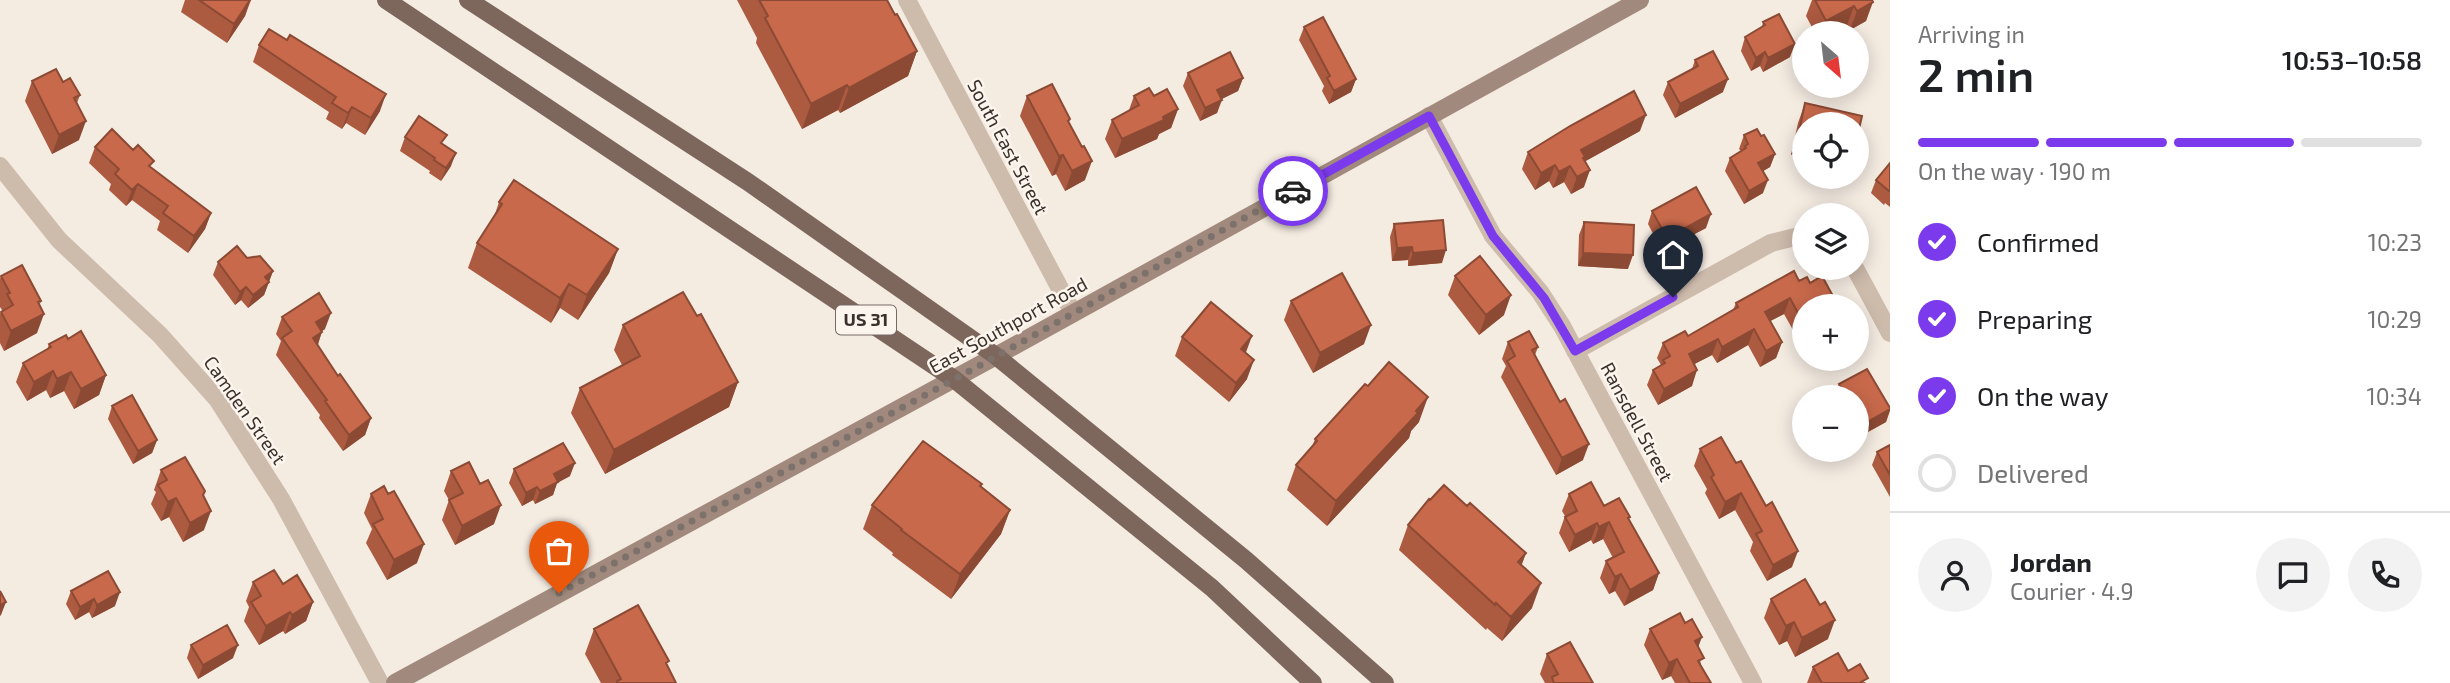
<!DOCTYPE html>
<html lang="en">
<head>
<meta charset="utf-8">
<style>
  :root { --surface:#fff; --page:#f2f2f2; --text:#202124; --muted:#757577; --line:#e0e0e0; --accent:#7c3aed }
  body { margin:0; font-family:"Exo 2",sans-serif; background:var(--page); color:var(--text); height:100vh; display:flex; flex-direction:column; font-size:26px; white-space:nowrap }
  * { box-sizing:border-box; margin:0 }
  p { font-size:23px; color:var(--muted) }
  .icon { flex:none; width:38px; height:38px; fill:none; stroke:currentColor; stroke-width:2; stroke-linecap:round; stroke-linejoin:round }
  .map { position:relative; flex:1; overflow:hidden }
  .drawer { display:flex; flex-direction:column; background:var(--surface); width:560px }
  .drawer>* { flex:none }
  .needle { width:46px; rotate:152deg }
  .buttons { position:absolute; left:1792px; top:21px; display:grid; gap:14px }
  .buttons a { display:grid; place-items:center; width:77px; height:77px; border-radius:50%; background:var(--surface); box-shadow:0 4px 18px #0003; font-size:35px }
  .pin { position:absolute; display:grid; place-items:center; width:60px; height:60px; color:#fff; margin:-72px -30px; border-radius:50% 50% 50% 0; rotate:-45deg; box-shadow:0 0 7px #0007 }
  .pin .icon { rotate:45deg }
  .courier { position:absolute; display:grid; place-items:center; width:70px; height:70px; margin:-35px; border:5px solid #7c3aed; border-radius:50%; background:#fff; color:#222; box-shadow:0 2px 9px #0007 }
  .headline em { font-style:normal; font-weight:600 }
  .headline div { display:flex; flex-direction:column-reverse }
  .headline { display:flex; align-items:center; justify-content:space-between; height:119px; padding:0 28px }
  h1 { font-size:46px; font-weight:600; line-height:52px }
  .bar { display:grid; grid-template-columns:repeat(4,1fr); gap:10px 7px; align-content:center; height:84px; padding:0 28px }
  .bar i { height:9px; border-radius:5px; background:var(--line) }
  .bar .on { background:var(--accent) }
  .bar p { grid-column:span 4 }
  .line { display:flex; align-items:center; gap:18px; padding:0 28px; border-top:2px solid var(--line) }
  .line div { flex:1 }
  .round { display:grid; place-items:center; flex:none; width:74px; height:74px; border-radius:37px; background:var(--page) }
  ol { padding:0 28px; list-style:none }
  li { display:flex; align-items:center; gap:21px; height:77px }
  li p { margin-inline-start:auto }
  li .icon { padding:7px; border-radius:50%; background:var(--accent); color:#fff; stroke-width:4 }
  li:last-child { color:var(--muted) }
  li i { width:38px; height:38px; border:4px solid var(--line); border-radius:50% }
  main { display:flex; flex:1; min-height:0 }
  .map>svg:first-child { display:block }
</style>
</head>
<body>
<main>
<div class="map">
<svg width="1890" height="683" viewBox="0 0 1890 683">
  <rect width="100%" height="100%" fill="#f4ebe1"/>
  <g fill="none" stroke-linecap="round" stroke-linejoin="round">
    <path stroke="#cdbbac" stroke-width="18" d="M 907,0 L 1073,313
      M 1429,116 L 1493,236 L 1540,292 L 1562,326 L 1753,683
      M 0,166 L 59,240 L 160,335 L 217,399 L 281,499 L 380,683
      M 1855,268 L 1890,333
      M 1575,351 L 1771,243 L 1795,237 L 1804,238"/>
    <path stroke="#a18a7d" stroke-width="18" d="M 395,683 L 996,356 L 1640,0"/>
    <path stroke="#7d675c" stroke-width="18" d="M 386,0 L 954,379 L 1212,588 L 1313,683
      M 468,0 L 748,182 L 996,356 L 1246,560 L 1385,683"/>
  </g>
  <path fill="#ac5a40" d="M 185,0 L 251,0 L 245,16 L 227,43 L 181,12 Z
    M 737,0 L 887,0 L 917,51 L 908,76 L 840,113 L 838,110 L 802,129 L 756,43 L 757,38 Z
    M 1812,0 L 1872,0 L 1866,21 L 1850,30 L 1847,25 L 1831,33 L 1815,33 L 1806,16 Z
    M 1763,22 L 1790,57 L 1763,72 L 1760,66 L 1751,71 L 1741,51 L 1745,37 L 1762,27 Z
    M 1304,27 L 1356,79 L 1351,92 L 1329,104 L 1322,91 L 1324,86 L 1299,40 Z
    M 259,45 L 380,111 L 365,135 L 346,123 L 342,129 L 326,119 L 329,112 L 253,62 Z
    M 1695,60 L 1723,92 L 1675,118 L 1663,95 L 1668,82 L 1692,69 Z
    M 1188,73 L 1243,78 L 1238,91 L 1221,99 L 1217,113 L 1200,121 L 1183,86 Z
    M 32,81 L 63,82 L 80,95 L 77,103 L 79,140 L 52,154 L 25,101 Z
    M 1027,96 L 1069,123 L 1082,147 L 1085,180 L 1065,191 L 1056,174 L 1052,176 L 1020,116 Z
    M 1134,96 L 1154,96 L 1178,109 L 1171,128 L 1159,134 L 1157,139 L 1115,158 L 1105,139 L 1112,120 L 1129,110 Z
    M 1805,103 L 1804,147 L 1791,155 L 1798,123 Z
    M 1640,131 L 1585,161 L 1584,187 L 1571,194 L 1564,182 L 1553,188 L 1549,181 L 1535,190 L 1522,169 L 1528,152 Z
    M 1744,135 L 1761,136 L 1775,154 L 1770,167 L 1763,171 L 1763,193 L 1744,204 L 1725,171 L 1730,158 L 1741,151 L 1739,149 Z
    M 405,137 L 443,144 L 451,166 L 441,181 L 429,173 L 430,171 L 400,151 Z
    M 95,147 L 151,168 L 211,213 L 205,229 L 188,253 L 157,230 L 160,221 L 132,200 L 126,206 L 109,190 L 111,184 L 89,163 Z
    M 1804,154 L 1804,167 L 1801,166 Z
    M 1890,163 L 1890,207 L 1885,203 L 1884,205 L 1871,193 L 1876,180 Z
    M 499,202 L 618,249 L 609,273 L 578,320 L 560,308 L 551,323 L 468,268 L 477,243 L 494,217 Z
    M 1652,211 L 1706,228 L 1662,251 L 1648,224 Z
    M 1584,222 L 1628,269 L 1578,266 L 1579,235 Z
    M 1394,224 L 1442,263 L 1408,266 L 1408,260 L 1392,261 L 1390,237 Z
    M 247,258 L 273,271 L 264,295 L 248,308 L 241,300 L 235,305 L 213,275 L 218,262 Z
    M 1,276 L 39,304 L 37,333 L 4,351 L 0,343 L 0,314 L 2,310 L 0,307 L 0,279 Z
    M 1455,276 L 1504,315 L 1479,335 L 1448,295 Z
    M 1799,281 L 1810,283 L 1833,296 L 1829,306 L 1804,306 L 1793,330 L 1784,314 L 1770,321 L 1782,342 L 1776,358 L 1760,367 L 1748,345 L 1717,363 L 1712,355 L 1694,364 L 1692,386 L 1658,405 L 1647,385 L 1653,370 L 1661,365 L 1657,358 L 1663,343 L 1688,336 L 1733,310 L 1736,303 Z
    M 1291,301 L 1364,344 L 1313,373 L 1284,320 Z
    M 697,316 L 738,382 L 729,407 L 605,474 L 571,413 L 580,388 L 622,365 L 614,350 L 623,325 Z
    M 282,317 L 325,329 L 322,331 L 318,345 L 338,376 L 371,418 L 365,435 L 343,451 L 319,418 L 320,415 L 276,355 L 281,341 L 276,334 Z
    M 1182,337 L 1246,353 L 1247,379 L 1229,402 L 1175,356 Z
    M 68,339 L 106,375 L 99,395 L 74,409 L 64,391 L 50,398 L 46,390 L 27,401 L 16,382 L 23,363 L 47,350 L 49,344 Z
    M 1508,342 L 1538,347 L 1535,355 L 1583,460 L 1556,475 L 1501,377 L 1506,366 L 1502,359 Z
    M 1839,384 L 1890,408 L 1890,411 L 1886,422 L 1857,438 L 1857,397 L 1835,397 Z
    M 112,406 L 157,440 L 152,453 L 133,464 L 108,419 Z
    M 1419,422 L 1411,431 L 1409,438 L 1327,526 L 1287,490 L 1296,465 L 1312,447 L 1315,439 Z
    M 1721,437 L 1792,567 L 1767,581 L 1750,551 L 1753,542 L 1735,510 L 1719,519 L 1705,493 L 1707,489 L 1694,466 L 1700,449 Z
    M 1890,445 L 1890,497 L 1872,465 L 1877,452 Z
    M 514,469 L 570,476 L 557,483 L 553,495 L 535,504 L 533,500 L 522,506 L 509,483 Z
    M 161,470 L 205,491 L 203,497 L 204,530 L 183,542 L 169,517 L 161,521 L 151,504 L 156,492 L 154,490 Z
    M 451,471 L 494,524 L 455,545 L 442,520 L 449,500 L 444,491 Z
    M 981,486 L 1010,510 L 1001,534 L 951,599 L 892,555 L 893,553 L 863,529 L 872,505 Z
    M 371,494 L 417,563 L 387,580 L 366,543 L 372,529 L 364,513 Z
    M 1569,494 L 1604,506 L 1630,517 L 1629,520 L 1659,573 L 1653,590 L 1624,606 L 1615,591 L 1609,594 L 1600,578 L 1606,561 L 1613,558 L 1603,539 L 1593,544 L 1591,540 L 1569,552 L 1559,533 L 1565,516 L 1562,511 Z
    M 1430,500 L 1467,506 L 1526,553 L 1521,565 L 1532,608 L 1502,641 L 1487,628 L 1486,630 L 1399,550 L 1408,525 Z
    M 253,582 L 283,584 L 313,602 L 306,621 L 285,634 L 283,631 L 259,645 L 244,621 L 249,607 L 246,601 Z
    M 71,591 L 115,606 L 92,618 L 89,612 L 75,620 L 66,604 Z
    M 1771,599 L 1820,605 L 1828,639 L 1795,657 L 1787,641 L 1779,645 L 1764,618 Z
    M 594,629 L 667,666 L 676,683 L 601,683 L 585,654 Z
    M 1650,629 L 1698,648 L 1701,665 L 1711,683 L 1675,683 L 1671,676 L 1662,680 L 1644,645 Z
    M 191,645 L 233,658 L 198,679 L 187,658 Z
    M 1547,654 L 1593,683 L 1545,683 L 1540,674 Z
    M 1813,667 L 1848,671 L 1866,683 L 1807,683 Z"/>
  <path fill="#8c4a34" d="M 250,0 L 245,16 L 227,43 L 234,24 Z
    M 1873,2 L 1866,21 L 1850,30 L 1857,11 Z
    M 1854,6 L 1847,25 L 1831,33 L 1821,33 L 1826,21 Z
    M 1795,44 L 1790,57 L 1763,72 L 1768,58 Z
    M 917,51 L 908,76 L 840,113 L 849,88 Z
    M 1765,52 L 1760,66 L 1751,71 L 1756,58 Z
    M 1243,78 L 1238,91 L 1212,104 L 1217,90 Z
    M 1356,79 L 1351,92 L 1329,104 L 1334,91 Z
    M 1728,79 L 1723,92 L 1675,118 L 1680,104 Z
    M 847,85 L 838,110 L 802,129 L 811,104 Z
    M 386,94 L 380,111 L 365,135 L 371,118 Z
    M 1222,100 L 1217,113 L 1200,121 L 1205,108 Z
    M 352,107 L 346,123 L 342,129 L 348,113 Z
    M 1178,109 L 1171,128 L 1159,134 L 1157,139 L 1115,158 L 1122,139 Z
    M 1646,115 L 1640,131 L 1584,162 L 1581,150 Z
    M 86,121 L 79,140 L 52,154 L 59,135 Z
    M 1804,132 L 1804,147 L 1791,155 L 1798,136 Z
    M 456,153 L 451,166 L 441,181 L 446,168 Z
    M 1775,154 L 1770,167 L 1753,177 L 1758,163 Z
    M 1063,155 L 1056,174 L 1052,176 L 1059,156 Z
    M 1092,161 L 1085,180 L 1065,191 L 1072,171 Z
    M 1555,165 L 1549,181 L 1535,190 L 1541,173 Z
    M 1570,166 L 1564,182 L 1553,188 L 1559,172 Z
    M 1590,170 L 1584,187 L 1571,194 L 1577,177 Z
    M 1768,180 L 1763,193 L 1744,204 L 1749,191 Z
    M 138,184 L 132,200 L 126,206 L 132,190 Z
    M 211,213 L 205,229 L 188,253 L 194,236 Z
    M 1711,214 L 1706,228 L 1662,251 L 1667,238 Z
    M 1412,247 L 1408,260 L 1392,261 L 1397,248 Z
    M 618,249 L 609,273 L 578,320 L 587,295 Z
    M 1446,250 L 1442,263 L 1408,266 L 1413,253 Z
    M 1583,253 L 1633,255 L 1628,269 L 1578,266 Z
    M 273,271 L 264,295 L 248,308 L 253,295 L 265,277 Z
    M 569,284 L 560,308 L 551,323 L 560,298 Z
    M 246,287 L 241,300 L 235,305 L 240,292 Z
    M 1511,295 L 1504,315 L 1479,335 L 1486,315 Z
    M 1833,296 L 1829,306 L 1814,306 Z
    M 1790,298 L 1784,314 L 1759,327 L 1765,312 Z
    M 41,301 L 34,319 L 44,314 L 37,333 L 4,351 L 11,331 Z
    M 1804,312 L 1804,324 L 1793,330 L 1799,315 Z
    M 331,313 L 325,329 L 310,339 L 316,322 Z
    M 1371,325 L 1364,344 L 1313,373 L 1320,353 Z
    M 1754,329 L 1748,345 L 1717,363 L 1722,347 Z
    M 322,332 L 316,348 L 313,338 Z
    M 1252,336 L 1245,355 L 1241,349 Z
    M 1718,339 L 1712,355 L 1683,370 L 1689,354 Z
    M 1782,342 L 1776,358 L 1760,367 L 1766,351 Z
    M 1254,360 L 1247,379 L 1229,402 L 1236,383 Z
    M 1697,370 L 1692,386 L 1658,405 L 1664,389 Z
    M 53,371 L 46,390 L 27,401 L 34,382 Z
    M 71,372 L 64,391 L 50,398 L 57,379 Z
    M 106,375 L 99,395 L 74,409 L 81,389 Z
    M 738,382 L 729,407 L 605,474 L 614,450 Z
    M 1428,397 L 1419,422 L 1411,431 L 1409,438 L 1327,526 L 1336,501 Z
    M 1890,409 L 1886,422 L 1857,438 L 1862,425 Z
    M 371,418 L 365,435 L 343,451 L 349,435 Z
    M 157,440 L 152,453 L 133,464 L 138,451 Z
    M 1589,444 L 1583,460 L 1556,475 L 1562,458 Z
    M 575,463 L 570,476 L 557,483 L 553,495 L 535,504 L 540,491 L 554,474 Z
    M 537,487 L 533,500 L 522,506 L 526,493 Z
    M 1741,493 L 1735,510 L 1719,519 L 1725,502 Z
    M 176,498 L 169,517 L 161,521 L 168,502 Z
    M 501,505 L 494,524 L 455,545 L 462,526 Z
    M 1010,510 L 1001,534 L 951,599 L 960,574 Z
    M 211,511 L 204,530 L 183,542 L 190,523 Z
    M 1609,522 L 1603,539 L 1593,544 L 1599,527 Z
    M 1597,523 L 1591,540 L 1569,552 L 1575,535 Z
    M 424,544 L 417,563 L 387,580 L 394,560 Z
    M 1798,551 L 1792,567 L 1767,581 L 1773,565 Z
    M 1526,553 L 1517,578 L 1518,562 Z
    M 1659,573 L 1653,590 L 1624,606 L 1630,590 Z
    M 1621,574 L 1615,591 L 1609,594 L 1615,577 Z
    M 1541,583 L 1532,608 L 1502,641 L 1511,617 Z
    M 120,592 L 115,606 L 92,618 L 97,605 Z
    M 94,599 L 89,612 L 75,620 L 80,607 Z
    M 6,602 L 1,615 L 0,616 L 0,605 Z
    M 313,602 L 306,621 L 285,634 L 292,615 Z
    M 290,612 L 283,631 L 259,645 L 266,626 Z
    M 1835,620 L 1828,639 L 1795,657 L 1802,638 Z
    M 1794,622 L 1787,641 L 1779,645 L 1786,626 Z
    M 1702,637 L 1696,653 L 1695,641 Z
    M 238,645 L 233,658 L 198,679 L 203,665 Z
    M 1677,659 L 1671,676 L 1662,680 L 1669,663 Z"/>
  <path fill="#c8694b" stroke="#8c4a34" stroke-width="2" d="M 199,0 L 250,0 L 234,24 Z
    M 759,0 L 887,0 L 895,15 L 897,14 L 917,51 L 849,88 L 847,85 L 811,104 L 765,18 L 768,16 Z
    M 1815,0 L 1872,0 L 1873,2 L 1857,11 L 1854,6 L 1826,21 Z
    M 1779,14 L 1795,44 L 1768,58 L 1765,52 L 1756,58 L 1745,37 L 1765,25 L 1763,22 Z
    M 1323,17 L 1356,79 L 1334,91 L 1327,78 L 1330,76 L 1304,27 Z
    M 269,29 L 287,40 L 290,35 L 386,94 L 371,118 L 352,107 L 348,113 L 332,103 L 336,97 L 259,45 Z
    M 1713,51 L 1728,79 L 1680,104 L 1668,82 L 1698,66 L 1695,60 Z
    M 1230,52 L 1243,78 L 1217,90 L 1222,100 L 1205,108 L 1188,73 Z
    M 56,69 L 63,82 L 70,78 L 80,95 L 74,98 L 86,121 L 59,135 L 32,81 Z
    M 1052,84 L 1070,119 L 1068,121 L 1082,147 L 1084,146 L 1092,161 L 1072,171 L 1063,155 L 1059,156 L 1027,96 Z
    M 1149,88 L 1154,96 L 1167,89 L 1178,109 L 1163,117 L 1164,120 L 1122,139 L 1112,120 L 1139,105 L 1134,96 Z
    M 1634,91 L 1646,115 L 1581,150 L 1585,157 L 1583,158 L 1590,170 L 1577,177 L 1570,166 L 1559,172 L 1555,165 L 1541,173 L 1528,152 L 1570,126 Z
    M 1805,103 L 1862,116 L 1857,138 L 1857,124 L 1804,124 L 1804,132 L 1798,136 Z
    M 419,116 L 447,135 L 441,143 L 456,153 L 446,168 L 434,160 L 435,158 L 405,137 Z
    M 112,129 L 133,150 L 138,145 L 154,161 L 149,166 L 211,213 L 194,236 L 163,213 L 168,206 L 138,184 L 132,190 L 115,174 L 119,169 L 95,147 Z
    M 1757,129 L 1761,136 L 1764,135 L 1775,154 L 1758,163 L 1768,180 L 1749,191 L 1730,158 L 1746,148 L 1745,146 L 1748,144 L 1744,135 Z
    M 1890,163 L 1890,190 L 1889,191 L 1876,180 Z
    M 514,180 L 618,249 L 587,295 L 569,284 L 560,298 L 477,243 L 502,204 L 499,202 Z
    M 1696,187 L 1711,214 L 1667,238 L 1652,211 Z
    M 1443,220 L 1446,250 L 1413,253 L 1412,247 L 1397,248 L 1394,224 Z
    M 1584,222 L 1634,225 L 1633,255 L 1583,253 Z
    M 237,246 L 247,258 L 260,256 L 273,271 L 265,277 L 269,282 L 253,295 L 246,287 L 240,292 L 218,262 Z
    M 1480,256 L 1511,295 L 1486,315 L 1455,276 Z
    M 22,265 L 41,301 L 38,302 L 44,314 L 11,331 L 1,312 L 13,305 L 7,294 L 10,293 L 1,276 Z
    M 1794,271 L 1799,281 L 1807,277 L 1810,283 L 1822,276 L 1833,296 L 1814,306 L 1804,306 L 1804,312 L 1799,315 L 1790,298 L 1765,312 L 1782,342 L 1766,351 L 1754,329 L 1722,347 L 1718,339 L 1689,354 L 1697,370 L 1664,389 L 1653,370 L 1665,363 L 1663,360 L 1670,356 L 1663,343 L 1685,331 L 1688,336 L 1738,307 L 1736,303 Z
    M 1342,273 L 1371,325 L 1320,353 L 1291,301 Z
    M 683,292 L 697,316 L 701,314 L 738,382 L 614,450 L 580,388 L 640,356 L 623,325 Z
    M 319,293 L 331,313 L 316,322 L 322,332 L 313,338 L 338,376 L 340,374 L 371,418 L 349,435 L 325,401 L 327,400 L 282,338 L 292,331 L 282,317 Z
    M 1211,302 L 1252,336 L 1241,349 L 1254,360 L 1236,383 L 1182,337 Z
    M 81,331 L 106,375 L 81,389 L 71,372 L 57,379 L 53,371 L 34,382 L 23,363 L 51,347 L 49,344 L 66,335 L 68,339 Z
    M 1529,331 L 1538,347 L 1532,350 L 1560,402 L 1565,399 L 1589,444 L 1562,458 L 1507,361 L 1515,356 L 1508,342 Z
    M 1389,362 L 1428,397 L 1416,411 L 1418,413 L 1336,501 L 1296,465 L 1317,441 L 1315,439 L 1365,384 L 1368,386 Z
    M 1867,369 L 1890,408 L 1890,409 L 1862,425 L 1857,416 L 1857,397 L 1846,397 L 1839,384 Z
    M 132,395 L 157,440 L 138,451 L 112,406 Z
    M 1721,437 L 1736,463 L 1741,461 L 1766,506 L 1772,502 L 1798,551 L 1773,565 L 1756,534 L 1762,531 L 1741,493 L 1725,502 L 1711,477 L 1714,475 L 1700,449 Z
    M 923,441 L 982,484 L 980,486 L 1010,510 L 960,574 L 901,530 L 902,529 L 872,505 Z
    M 563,443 L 575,463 L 554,474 L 558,482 L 540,491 L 537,487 L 526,493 L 514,469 Z
    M 1890,445 L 1890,475 L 1877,452 Z
    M 185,457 L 205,491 L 203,495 L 211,511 L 190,523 L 176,498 L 168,502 L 158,485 L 167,480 L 161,470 Z
    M 469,462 L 480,484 L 488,480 L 501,505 L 462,526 L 449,500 L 463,493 L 451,471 Z
    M 1591,482 L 1604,506 L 1619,498 L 1630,517 L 1628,518 L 1659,573 L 1630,590 L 1621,574 L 1615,577 L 1606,561 L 1624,552 L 1609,522 L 1599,527 L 1597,523 L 1575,535 L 1565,517 L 1577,511 L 1569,494 Z
    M 1444,485 L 1467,506 L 1470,503 L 1526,553 L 1518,562 L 1541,583 L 1511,617 L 1496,603 L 1495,605 L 1408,525 L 1429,499 L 1430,500 Z
    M 384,486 L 388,494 L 394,491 L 424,544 L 394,560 L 373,524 L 383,519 L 371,494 Z
    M 274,570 L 283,584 L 297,575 L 313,602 L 292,615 L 290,612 L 266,626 L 251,602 L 261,596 L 253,582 Z
    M 108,571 L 120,592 L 97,605 L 94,599 L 80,607 L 71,591 Z
    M 1805,579 L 1820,605 L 1825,602 L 1835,620 L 1802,638 L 1794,622 L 1786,626 L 1771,599 Z
    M 0,591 L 6,602 L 0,605 Z
    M 638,605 L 669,661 L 666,663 L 676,683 L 617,683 L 617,681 L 621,679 L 594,629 Z
    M 1680,613 L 1685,623 L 1692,619 L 1702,637 L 1695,641 L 1704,658 L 1698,661 L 1711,683 L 1690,683 L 1677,659 L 1669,663 L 1650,629 Z
    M 227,625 L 238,645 L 203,665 L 191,645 Z
    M 1570,642 L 1593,683 L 1554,683 L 1552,677 L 1558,674 L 1547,654 Z
    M 1838,653 L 1848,671 L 1860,664 L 1868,678 L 1859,683 L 1822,683 L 1813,667 Z"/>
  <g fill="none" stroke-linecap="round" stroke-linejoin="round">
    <path stroke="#7c716b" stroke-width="7" stroke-dasharray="0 12.6" d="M 559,593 L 975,368 L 1293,191"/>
    <path stroke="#7c3aed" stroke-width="9" d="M 1293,191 L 1429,116 L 1493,236 L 1544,298 L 1575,351 L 1673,297"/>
  </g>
  <g text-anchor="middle" stroke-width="5" stroke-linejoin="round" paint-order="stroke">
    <rect fill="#fbf5ee" stroke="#756b66" stroke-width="2" x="836" y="305.5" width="60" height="29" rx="5"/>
    <g font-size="18" font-weight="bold" fill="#3b302b">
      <text x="866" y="326">US 31</text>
    </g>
    <g font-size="19" fill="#3b302b" stroke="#fbf5ee">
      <text transform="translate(1008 147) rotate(62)" y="7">South East Street</text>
      <text transform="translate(1008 325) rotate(-29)" y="7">East Southport Road</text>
      <text transform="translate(245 410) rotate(55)" y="7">Camden Street</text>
      <text transform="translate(1637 422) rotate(62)" y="7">Ransdell Street</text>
    </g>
  </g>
</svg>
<div class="buttons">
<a><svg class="needle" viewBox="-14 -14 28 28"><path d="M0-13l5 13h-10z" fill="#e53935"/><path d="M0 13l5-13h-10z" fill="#757577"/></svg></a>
<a><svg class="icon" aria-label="locate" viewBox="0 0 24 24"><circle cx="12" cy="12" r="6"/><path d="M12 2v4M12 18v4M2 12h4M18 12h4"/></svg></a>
<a><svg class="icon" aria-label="layers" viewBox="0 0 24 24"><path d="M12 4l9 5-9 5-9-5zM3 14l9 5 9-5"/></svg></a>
<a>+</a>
<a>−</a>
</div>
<div class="pin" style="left:559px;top:593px;background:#ea580c"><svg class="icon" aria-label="bag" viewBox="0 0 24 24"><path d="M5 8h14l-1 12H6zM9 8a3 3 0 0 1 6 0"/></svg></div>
<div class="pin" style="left:1673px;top:297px;background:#1f2937"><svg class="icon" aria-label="home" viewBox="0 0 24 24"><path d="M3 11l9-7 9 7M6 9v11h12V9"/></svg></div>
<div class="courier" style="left:1293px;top:191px"><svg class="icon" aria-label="car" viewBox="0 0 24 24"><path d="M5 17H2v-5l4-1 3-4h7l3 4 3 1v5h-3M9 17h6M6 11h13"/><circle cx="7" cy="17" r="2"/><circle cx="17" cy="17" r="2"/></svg></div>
</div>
<section class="drawer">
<div class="headline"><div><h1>2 min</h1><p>Arriving in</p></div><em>10:53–10:58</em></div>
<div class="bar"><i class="on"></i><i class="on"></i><i class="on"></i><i></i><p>On the way · 190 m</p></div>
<ol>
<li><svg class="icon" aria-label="check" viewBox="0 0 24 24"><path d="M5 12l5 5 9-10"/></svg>Confirmed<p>10:23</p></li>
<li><svg class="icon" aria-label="check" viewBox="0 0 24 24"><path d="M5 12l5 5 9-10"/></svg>Preparing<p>10:29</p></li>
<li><svg class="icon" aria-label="check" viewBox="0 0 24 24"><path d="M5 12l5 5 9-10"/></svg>On the way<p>10:34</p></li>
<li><i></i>Delivered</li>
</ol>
<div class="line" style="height:126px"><a class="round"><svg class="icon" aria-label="person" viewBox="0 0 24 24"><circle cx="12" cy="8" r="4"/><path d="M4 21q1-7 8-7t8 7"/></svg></a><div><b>Jordan</b><p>Courier · 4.9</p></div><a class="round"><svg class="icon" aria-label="chat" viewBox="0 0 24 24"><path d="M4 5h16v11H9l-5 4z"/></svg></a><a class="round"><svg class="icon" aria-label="phone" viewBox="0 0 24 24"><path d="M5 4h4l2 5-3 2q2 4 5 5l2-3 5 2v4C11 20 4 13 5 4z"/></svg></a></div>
</section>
</main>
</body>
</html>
